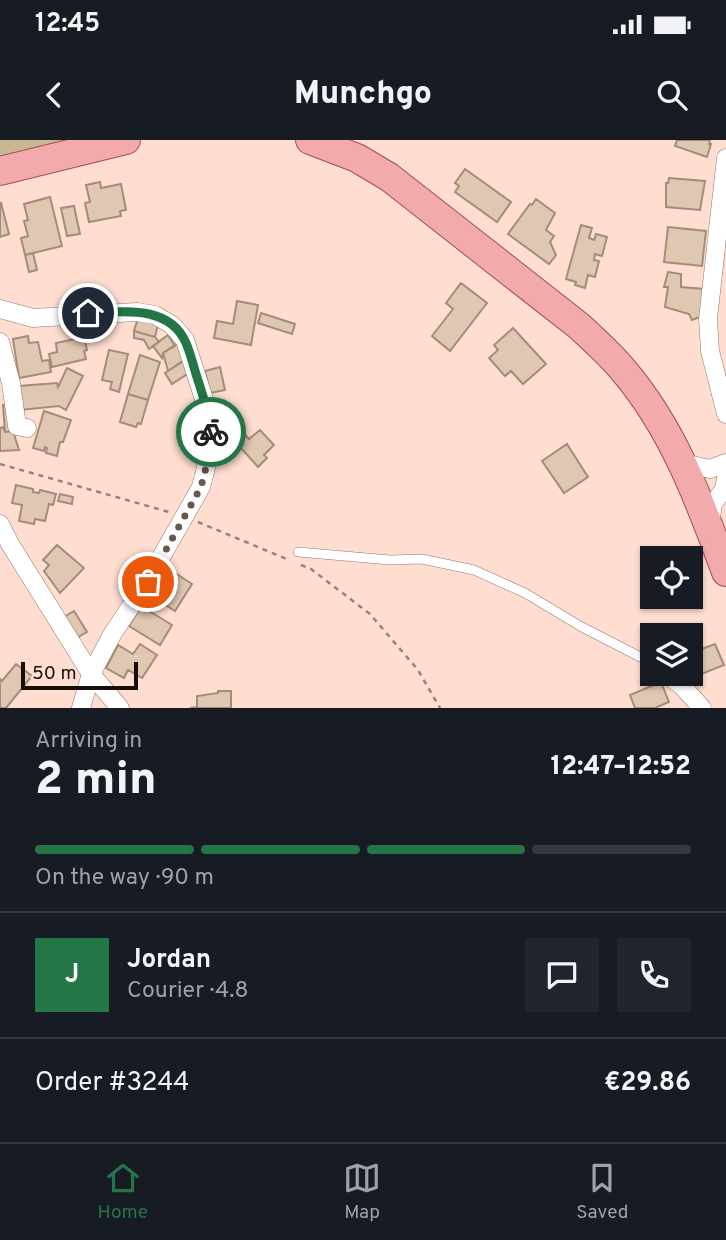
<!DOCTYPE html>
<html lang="en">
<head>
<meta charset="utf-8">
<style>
  :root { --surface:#171b24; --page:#20242c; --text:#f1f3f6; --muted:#9ea1a6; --line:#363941; --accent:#247647 }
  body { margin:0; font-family:Overpass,sans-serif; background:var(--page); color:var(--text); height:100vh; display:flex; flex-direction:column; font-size:26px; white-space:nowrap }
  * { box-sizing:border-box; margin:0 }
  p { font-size:23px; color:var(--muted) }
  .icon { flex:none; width:38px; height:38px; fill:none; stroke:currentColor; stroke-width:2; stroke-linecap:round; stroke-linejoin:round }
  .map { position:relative; height:568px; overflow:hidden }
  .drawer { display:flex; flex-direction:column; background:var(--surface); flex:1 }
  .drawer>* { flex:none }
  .fabs { position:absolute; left:640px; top:406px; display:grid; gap:14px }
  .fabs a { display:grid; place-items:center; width:63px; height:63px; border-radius:0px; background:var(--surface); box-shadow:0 2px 5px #0004; font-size:35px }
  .scale { position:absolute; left:21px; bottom:18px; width:117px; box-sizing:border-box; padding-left:7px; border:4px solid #180d09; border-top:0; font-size:19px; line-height:24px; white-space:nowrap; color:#180d09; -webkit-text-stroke:5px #ffded1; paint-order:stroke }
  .pin { position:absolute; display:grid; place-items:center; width:60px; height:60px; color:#fff; margin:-30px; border:4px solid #fff; border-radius:50%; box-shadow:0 2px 7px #0007 }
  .courier { position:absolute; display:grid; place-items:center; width:70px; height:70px; margin:-35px; border:5px solid #247647; border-radius:50%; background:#fff; color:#222; box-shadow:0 2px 9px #0007 }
  .head em { font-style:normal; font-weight:800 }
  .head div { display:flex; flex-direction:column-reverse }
  .head { display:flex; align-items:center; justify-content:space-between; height:119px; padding:0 35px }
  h1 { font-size:46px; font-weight:800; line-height:52px }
  .bar { display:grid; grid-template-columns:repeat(4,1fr); gap:10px 7px; align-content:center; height:84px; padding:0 35px }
  .bar i { height:9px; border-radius:5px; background:var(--line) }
  .bar .active { background:var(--accent) }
  .bar p { grid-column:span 4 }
  .line { display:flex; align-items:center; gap:18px; padding:0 35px; border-top:2px solid var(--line) }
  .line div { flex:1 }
  .round { display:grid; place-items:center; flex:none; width:74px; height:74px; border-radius:0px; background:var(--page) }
  .status { display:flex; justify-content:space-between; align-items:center; height:49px; padding:0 35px; background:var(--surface); direction:ltr }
  .status svg { height:19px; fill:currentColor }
  header { display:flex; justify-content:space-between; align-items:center; height:91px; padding:0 35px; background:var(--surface); font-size:32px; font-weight:800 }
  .dock { display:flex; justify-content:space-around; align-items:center; height:98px; border-top:2px solid var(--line); background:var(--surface); font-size:19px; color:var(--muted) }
  .dock a { display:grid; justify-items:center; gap:4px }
  .dock .active { color:var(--accent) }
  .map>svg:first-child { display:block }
</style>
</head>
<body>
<div class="status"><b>12:45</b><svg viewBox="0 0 49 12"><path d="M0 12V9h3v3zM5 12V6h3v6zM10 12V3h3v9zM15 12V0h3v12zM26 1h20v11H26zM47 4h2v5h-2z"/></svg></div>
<header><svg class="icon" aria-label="back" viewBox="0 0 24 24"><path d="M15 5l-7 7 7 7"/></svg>Munchgo<svg class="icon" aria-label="search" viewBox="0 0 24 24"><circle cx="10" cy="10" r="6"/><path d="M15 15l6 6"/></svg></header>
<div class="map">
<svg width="726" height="568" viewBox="0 0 726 568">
  <rect width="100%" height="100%" fill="#ffded1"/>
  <path fill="#c7b792" d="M 0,0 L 68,0 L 0,16 Z"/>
  <path fill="#dfc7b1" stroke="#a48d78" stroke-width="2" d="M 677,0 L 710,0 L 709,4 L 711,4 L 707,17 L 675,6 Z
    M 465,29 L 511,62 L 497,82 L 455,52 L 459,46 L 455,43 Z
    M 669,38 L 705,41 L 700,70 L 666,67 L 666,43 L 668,43 Z
    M 100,42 L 101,48 L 121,44 L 126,70 L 120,71 L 121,76 L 89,82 L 85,63 L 90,62 L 86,45 Z
    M 50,57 L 62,106 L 25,115 L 21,98 L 28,96 L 24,81 L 28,80 L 24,64 Z
    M 536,59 L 555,73 L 546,90 L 554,96 L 550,102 L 556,115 L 549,124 L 508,94 L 530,64 L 532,65 Z
    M 1,63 L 9,94 L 0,97 L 0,64 Z
    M 74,66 L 80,94 L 67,96 L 61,68 Z
    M 581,85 L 592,88 L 589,98 L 594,100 L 596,94 L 607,97 L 602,116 L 595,114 L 594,120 L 599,121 L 595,137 L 588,135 L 585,148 L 575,145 L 576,142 L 566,139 Z
    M 668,87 L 706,91 L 702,126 L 664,122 Z
    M 33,113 L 37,130 L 29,132 L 25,115 Z
    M 668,132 L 681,134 L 681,147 L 704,149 L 700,177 L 692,180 L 689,174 L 665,167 L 668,147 L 664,147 Z
    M 461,143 L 487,163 L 450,211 L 432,196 L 453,169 L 446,163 Z
    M 237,161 L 258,165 L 251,205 L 214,198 L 217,181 L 233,184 Z
    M 261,173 L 295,184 L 292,194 L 258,183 Z
    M 138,178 L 158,184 L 155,197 L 134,191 Z
    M 513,188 L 546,224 L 523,244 L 511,231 L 505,236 L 489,218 L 498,210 L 494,205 Z
    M 134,191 L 155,197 L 159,202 L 149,209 L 144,200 L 134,198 Z
    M 168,195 L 175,206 L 163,213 L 162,218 L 153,206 Z
    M 28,196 L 29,203 L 38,202 L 42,221 L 49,220 L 51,232 L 19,238 L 13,199 Z
    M 84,197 L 87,210 L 84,211 L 86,219 L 52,227 L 49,214 L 57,212 L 56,203 Z
    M 178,203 L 187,218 L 168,231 L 163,213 Z
    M 109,210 L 128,214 L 119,252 L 110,249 L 112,242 L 102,240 Z
    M 140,215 L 160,222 L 148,260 L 128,254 Z
    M 185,220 L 192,231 L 172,244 L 165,233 Z
    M 220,227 L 225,250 L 210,253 L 205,231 Z
    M 67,228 L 83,236 L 66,270 L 59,266 L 20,270 L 19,246 L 57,243 L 58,247 Z
    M 128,254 L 148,260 L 141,284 L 138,283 L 136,287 L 120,282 Z
    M 3,265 L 11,265 L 13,291 L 5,292 Z
    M 44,271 L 71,280 L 63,302 L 60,302 L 57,316 L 46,313 L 47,308 L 45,307 L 44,311 L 33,308 Z
    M 3,287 L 5,292 L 13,291 L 19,310 L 0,311 L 0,288 Z
    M 240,289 L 249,299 L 260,290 L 274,305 L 264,315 L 267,318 L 258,327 L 231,297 Z
    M 567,304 L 588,337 L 564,353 L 542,321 Z
    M 16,345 L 33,349 L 33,352 L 39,353 L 40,350 L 56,354 L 53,365 L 49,364 L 45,381 L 35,379 L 34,384 L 19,381 L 22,365 L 12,363 Z
    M 60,354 L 73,357 L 72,364 L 58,361 Z
    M 57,405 L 84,428 L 60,453 L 44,431 L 49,425 L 43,420 Z
    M 169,429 L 192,444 L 175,471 L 161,462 L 165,455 L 156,449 Z
    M 141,466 L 172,485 L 160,505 L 129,486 Z
    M 74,471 L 87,492 L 75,499 L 62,478 Z
    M 140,504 L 157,515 L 142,538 L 128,530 L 124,538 L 106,528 L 118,505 L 133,514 Z
    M 715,504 L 724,525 L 684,541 L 681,534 L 691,534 L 691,513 Z
    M 16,524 L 32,536 L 6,568 L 0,568 L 0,539 L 2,541 Z
    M 661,542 L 669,562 L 655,568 L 635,568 L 630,555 Z
    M 218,551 L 231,551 L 231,568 L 190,568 L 197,567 L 197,556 L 218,553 Z"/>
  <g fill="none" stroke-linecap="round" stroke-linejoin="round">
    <defs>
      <path id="lane" d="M 298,412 L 390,420 L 422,419 L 474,430 L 525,453 L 580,486 L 650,522"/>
      <path id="street" d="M 726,18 L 708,179 L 710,211 L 726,274
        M 0,169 L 33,178 L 137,172 L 155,175 L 172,185 L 185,200 L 210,278 L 212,304 L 201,347 L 147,442 L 113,493 L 91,534 L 81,568
        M 0,202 L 11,243 L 17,286 L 27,288
        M 683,323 L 710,329 L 726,323
        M 0,384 L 10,404 L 91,534 L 120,568
        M 710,385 L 713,364 L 724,349 L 726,338
        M 650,522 L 653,524
        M 666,534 L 682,546 L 702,568"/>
      <path id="primary" d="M 310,0 L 357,18 L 389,37 L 579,186 C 594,200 611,215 624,231 C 674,290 700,362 726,432
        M 0,31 L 126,0"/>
    </defs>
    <use href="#lane" stroke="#94766b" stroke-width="10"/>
    <use href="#street" stroke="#94766b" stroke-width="19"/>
    <use href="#primary" stroke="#a14e50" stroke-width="30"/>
    <path stroke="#9a8279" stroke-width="2.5" stroke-dasharray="5 5" stroke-linecap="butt" d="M 0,324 L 169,372
      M 198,382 L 289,420
      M 301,425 L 311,429 L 370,474 L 418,530 L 440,568"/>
    <use href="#lane" stroke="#fff" stroke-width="9"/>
    <use href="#street" stroke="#fff" stroke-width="18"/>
    <use href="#primary" stroke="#f3aaad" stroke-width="28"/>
  </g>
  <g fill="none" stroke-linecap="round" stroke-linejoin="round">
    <path stroke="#69564f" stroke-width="7" stroke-dasharray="0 12.6" d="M 148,442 L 201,347 L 212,304 L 211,292"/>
    <path stroke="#247647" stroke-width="9" d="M 88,173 C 122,172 169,164 186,203 C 190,212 193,224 196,234 C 202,253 209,272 211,292"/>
  </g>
</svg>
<div class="fabs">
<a><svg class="icon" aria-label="locate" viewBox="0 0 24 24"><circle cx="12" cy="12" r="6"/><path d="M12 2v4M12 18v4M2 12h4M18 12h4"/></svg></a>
<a><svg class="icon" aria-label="layers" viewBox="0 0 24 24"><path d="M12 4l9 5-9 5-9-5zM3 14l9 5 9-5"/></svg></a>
</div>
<div class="scale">50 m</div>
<div class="pin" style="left:148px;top:442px;background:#ea580c"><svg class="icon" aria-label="bag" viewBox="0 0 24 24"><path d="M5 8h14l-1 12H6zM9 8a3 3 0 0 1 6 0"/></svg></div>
<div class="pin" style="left:88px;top:173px;background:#1f2937"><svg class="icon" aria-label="home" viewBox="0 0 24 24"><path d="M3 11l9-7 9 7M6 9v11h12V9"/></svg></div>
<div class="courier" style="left:211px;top:292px"><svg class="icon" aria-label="bike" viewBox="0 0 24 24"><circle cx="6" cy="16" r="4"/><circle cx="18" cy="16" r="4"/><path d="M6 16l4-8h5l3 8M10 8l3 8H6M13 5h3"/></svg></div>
</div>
<section class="drawer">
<div class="head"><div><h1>2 min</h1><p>Arriving in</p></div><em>12:47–12:52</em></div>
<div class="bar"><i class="active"></i><i class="active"></i><i class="active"></i><i></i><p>On the way · 90 m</p></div>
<div class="line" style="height:126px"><b class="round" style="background:var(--accent);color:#fff">J</b><div><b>Jordan</b><p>Courier · 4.8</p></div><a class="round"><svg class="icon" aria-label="chat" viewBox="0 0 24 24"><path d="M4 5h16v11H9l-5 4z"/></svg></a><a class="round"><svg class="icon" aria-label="phone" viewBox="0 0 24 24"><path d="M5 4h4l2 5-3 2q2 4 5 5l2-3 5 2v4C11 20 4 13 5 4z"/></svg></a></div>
<div class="line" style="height:91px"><div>Order #3244</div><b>€29.86</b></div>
</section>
<nav class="dock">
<a class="active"><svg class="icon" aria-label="home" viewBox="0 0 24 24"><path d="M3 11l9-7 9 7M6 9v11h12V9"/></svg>Home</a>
<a><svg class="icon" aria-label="map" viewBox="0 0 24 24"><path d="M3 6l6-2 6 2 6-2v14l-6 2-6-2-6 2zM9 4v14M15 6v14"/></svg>Map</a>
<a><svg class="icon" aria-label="saved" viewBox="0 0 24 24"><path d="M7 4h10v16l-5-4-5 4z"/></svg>Saved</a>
</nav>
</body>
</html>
